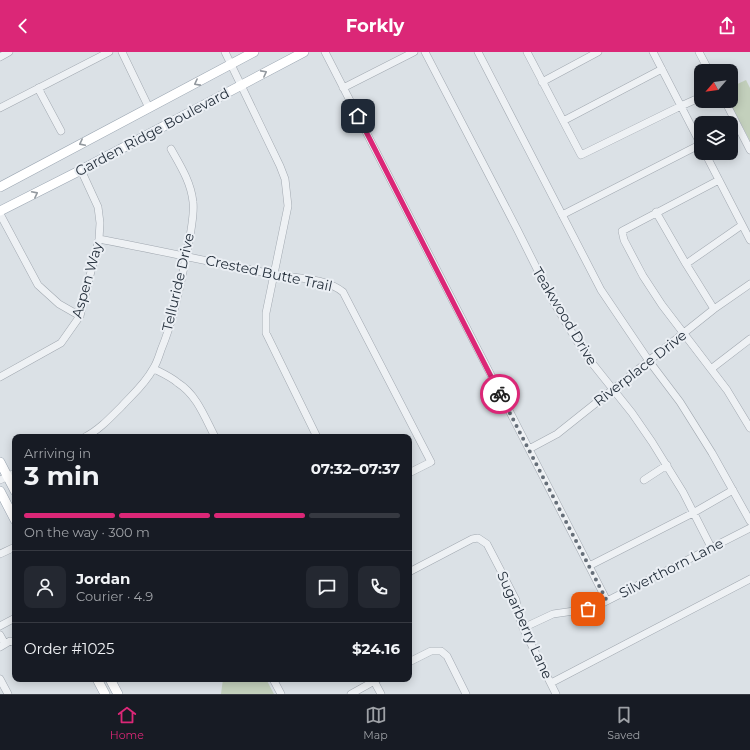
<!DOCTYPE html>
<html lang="en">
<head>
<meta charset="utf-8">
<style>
  :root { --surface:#171b24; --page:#242831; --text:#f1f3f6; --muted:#9ea1a6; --line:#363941; --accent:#db2777 }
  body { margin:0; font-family:Montserrat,sans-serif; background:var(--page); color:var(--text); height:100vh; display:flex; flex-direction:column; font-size:15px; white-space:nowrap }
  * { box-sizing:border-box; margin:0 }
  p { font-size:13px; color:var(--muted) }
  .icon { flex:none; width:22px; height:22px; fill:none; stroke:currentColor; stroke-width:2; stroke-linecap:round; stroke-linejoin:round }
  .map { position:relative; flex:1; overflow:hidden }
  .panel { position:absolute; left:12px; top:382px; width:400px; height:248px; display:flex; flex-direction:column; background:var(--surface); border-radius:8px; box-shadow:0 2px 10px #0003 }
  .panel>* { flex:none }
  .needle { width:26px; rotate:242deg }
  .buttons { position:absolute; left:694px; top:12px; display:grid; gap:8px }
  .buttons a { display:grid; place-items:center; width:44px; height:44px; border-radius:8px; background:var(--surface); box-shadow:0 2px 10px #0003; font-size:20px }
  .pin { position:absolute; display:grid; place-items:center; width:34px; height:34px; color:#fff; margin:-17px; border-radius:8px; box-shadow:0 2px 6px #0006 }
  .courier { position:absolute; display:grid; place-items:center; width:40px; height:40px; margin:-20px; border:3px solid #db2777; border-radius:50%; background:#fff; color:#222; box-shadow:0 1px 5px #0007 }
  .summary em { font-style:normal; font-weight:700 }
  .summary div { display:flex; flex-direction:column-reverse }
  .summary { display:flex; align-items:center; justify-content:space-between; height:68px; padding:0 12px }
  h1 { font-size:26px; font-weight:700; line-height:30px }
  .bar { display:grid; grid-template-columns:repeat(4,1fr); gap:6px 4px; align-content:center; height:48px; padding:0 12px }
  .bar i { height:5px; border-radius:3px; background:var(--line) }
  .bar .selected { background:var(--accent) }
  .bar p { grid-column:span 4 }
  .line { display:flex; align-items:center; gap:10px; padding:0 12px; border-top:1px solid var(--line) }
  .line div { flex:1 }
  .round { display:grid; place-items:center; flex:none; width:42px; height:42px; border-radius:8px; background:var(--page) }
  header { display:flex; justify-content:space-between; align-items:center; height:52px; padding:0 12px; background:var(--accent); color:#fff; font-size:18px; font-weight:700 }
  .tabs { display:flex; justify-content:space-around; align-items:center; height:56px; border-top:1px solid var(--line); background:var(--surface); font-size:11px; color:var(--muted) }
  .tabs a { display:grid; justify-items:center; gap:2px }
  .tabs .selected { color:var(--accent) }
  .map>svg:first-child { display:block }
</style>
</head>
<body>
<header><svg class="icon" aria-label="back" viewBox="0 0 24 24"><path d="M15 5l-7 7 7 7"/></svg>Forkly<svg class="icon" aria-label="share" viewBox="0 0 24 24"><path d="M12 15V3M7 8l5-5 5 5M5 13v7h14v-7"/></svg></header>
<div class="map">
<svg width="750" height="642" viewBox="0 0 750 642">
  <rect width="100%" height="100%" fill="#dbe1e6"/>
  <path fill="#c3d0bc" d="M 746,28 L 750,36 L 750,89 L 729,49 L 731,49 L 731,35 Z
    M 223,627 L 266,627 L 274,642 L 221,642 Z"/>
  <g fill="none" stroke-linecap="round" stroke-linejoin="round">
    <defs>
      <path id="minor" d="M 122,0 L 149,56
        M 225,0 L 280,114 L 285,127 L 288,154 L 266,261 L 266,281 L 317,385
        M 325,0 L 607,549
        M 425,0 L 517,177 L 554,251 L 577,289 L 592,311 L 632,361 L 652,390 L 683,440 L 711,495
        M 478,0 L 601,238 L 649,309 L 680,350 L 712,401 L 750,469
        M 527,0 L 581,103 L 681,54 L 701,45
        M 653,0 L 701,93
        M 699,0 L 709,19
        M 0,5 L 9,0
        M 542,30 L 598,0
        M 38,36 L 61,79
        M 343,36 L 414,0
        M 725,49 L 750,98
        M 0,56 L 109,0
        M 563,69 L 662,17
        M 705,101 L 750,188
        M 719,128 L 622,179 L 624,188 L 643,224 L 662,253 L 727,338 L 750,376
        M 656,160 L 686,212 L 714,257
        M 0,162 L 38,233 L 59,252 L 80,264
        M 562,163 L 701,92
        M 99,187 C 157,198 215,211 273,222 C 296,227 324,225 343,240 L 431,410 L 409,421
        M 686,212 L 742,173
        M 154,317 C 162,321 171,325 178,331 C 197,343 205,366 215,385
        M 711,317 L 750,287
        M 0,325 L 61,291 L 80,264 L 99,187 L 100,171 L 98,155 L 81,118
        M 85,385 C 99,378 110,366 122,354 C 133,342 145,332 153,317 C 157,311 159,304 161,298 C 173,269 179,240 185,210 C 188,194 195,165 193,150 C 191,130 180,113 171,97
        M 529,397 L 557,382 L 714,257 L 750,232
        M 0,428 L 15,421
        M 644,428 L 667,413
        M 0,502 L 15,495
        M 589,514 L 693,461 L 733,438
        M 409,520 L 472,487 L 478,486 L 487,492 L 516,548 L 518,560 L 523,576 L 556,642
        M 0,574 L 15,566
        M 523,576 L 553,562 L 588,557 L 597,554 L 750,476
        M 0,583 L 5,592
        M 0,595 L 10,589 L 15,591
        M 409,610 L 431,599 L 441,599 L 447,604 L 466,642
        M 0,627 L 8,642
        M 273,627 L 281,642
        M 374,629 L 381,642
        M 551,631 L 750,527
        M 351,642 L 378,627"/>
      <path id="major" d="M 0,135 L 254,0
        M 0,159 L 81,118 L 304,0
        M 0,410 L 15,439
        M 0,439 L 15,468
        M 97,627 L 105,642
        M 110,627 L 118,642"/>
    </defs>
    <use href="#minor" stroke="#a1a8b0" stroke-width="8"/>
    <use href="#major" stroke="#9ba6b2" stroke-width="10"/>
    <use href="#minor" stroke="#eef1f4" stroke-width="7"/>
    <use href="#major" stroke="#fff" stroke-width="9"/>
  </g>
  <defs><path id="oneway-chevron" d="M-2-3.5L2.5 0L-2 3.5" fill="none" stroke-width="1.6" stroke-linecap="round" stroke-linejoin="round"/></defs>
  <g stroke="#92989e">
    <use href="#oneway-chevron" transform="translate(264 21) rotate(-28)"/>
    <use href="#oneway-chevron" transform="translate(197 31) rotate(152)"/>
    <use href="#oneway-chevron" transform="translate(82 91) rotate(153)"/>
    <use href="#oneway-chevron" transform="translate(35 142) rotate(-27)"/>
  </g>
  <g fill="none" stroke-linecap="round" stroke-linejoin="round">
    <path stroke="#656e78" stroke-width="4" stroke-dasharray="0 7.2" d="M 500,342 L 607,549 L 588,557"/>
    <path stroke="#db2777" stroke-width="5" d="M 358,64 L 500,342"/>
  </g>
  <g text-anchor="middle" stroke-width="4" stroke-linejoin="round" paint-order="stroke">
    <g font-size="14" fill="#25303c" stroke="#ebeff4">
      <text transform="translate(152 80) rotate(-28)" y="5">Garden Ridge Boulevard</text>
      <text transform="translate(269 221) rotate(12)" y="5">Crested Butte Trail</text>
      <text transform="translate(87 228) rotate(-74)" y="5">Aspen Way</text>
      <text transform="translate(178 230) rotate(-77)" y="5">Telluride Drive</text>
      <text transform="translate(565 264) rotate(59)" y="5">Teakwood Drive</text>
      <text transform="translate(640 316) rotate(-38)" y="5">Riverplace Drive</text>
      <text transform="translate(671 516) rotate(-27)" y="5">Silverthorn Lane</text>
      <text transform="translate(525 573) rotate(66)" y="5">Sugarberry Lane</text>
    </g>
  </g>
</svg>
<div class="buttons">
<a><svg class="needle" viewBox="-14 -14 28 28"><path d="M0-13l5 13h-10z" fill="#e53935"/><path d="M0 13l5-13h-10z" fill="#9ea1a6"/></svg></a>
<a><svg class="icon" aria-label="layers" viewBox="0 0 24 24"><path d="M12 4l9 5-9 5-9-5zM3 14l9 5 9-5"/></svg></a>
</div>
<div class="pin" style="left:588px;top:557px;background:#ea580c"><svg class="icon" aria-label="bag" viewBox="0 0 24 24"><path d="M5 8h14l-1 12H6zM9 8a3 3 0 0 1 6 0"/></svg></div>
<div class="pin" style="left:358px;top:64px;background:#1f2937"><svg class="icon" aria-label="home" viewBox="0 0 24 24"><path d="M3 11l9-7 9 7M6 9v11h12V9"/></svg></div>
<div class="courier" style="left:500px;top:342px"><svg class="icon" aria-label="bike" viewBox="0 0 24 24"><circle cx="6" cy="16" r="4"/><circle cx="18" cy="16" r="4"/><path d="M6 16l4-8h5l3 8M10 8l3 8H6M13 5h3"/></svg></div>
<section class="panel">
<div class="summary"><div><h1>3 min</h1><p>Arriving in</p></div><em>07:32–07:37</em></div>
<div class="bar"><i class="selected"></i><i class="selected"></i><i class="selected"></i><i></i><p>On the way · 300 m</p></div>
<div class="line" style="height:72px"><a class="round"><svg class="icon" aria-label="person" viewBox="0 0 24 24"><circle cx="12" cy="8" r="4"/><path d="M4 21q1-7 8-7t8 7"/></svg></a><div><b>Jordan</b><p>Courier · 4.9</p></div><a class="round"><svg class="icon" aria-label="chat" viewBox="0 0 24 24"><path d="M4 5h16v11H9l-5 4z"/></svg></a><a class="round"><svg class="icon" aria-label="phone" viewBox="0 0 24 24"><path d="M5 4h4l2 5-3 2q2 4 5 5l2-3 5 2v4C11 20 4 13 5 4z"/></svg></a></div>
<div class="line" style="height:52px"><div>Order #1025</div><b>$24.16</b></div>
</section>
</div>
<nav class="tabs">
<a class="selected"><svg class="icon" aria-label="home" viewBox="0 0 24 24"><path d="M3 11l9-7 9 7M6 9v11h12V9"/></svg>Home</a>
<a><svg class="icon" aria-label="map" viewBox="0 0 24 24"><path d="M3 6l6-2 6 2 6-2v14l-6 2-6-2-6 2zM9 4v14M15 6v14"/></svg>Map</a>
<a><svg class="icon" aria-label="saved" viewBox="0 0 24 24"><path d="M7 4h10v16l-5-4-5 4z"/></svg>Saved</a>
</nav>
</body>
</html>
